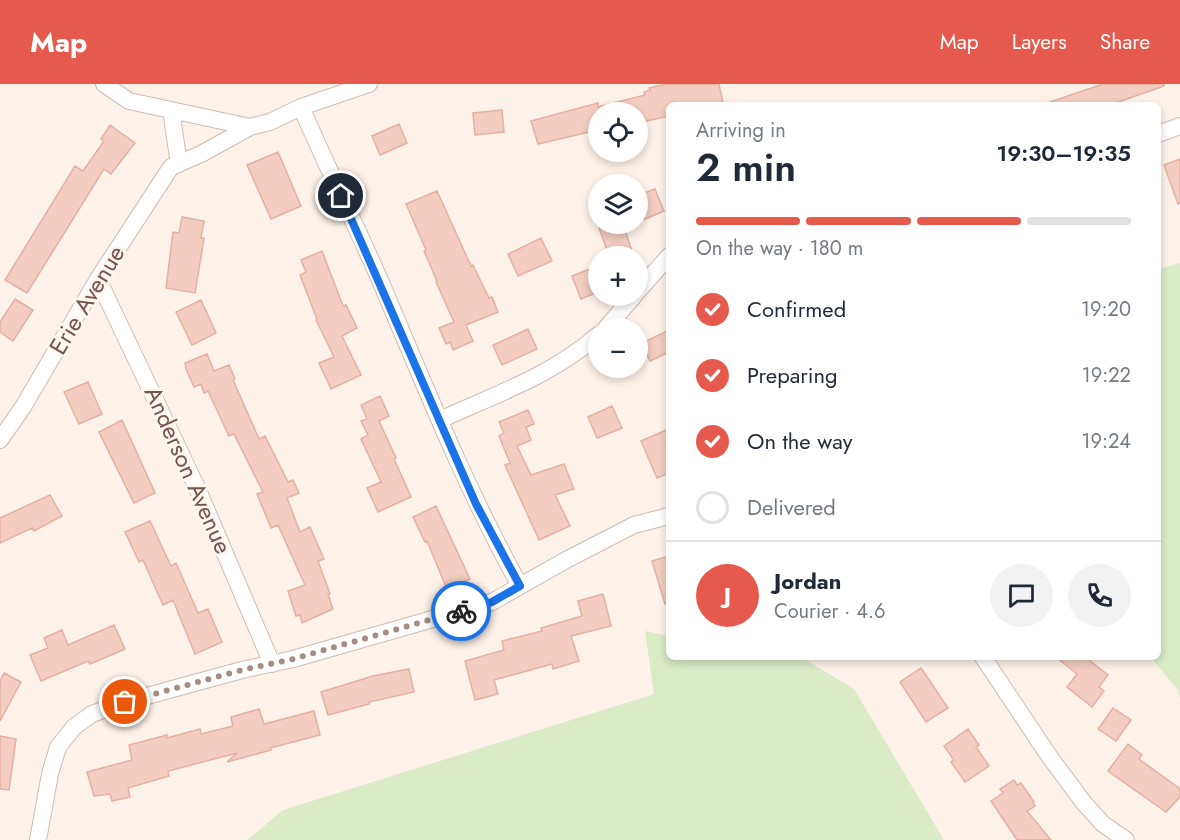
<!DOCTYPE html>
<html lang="en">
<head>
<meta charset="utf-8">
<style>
  :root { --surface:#fff; --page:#f2f2f3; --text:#1f2937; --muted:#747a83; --line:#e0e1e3; --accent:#e65a4e }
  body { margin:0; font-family:Jost,sans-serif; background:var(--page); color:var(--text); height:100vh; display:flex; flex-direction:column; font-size:22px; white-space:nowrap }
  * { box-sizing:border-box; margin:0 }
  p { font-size:20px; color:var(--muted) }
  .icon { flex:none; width:33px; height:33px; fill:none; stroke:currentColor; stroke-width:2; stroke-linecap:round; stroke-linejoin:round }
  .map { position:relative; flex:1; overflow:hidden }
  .drawer { position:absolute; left:666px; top:18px; width:495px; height:558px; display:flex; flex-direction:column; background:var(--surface); border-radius:9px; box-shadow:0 3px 9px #0003 }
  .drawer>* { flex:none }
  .controls { position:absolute; left:588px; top:18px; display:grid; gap:12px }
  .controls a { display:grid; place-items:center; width:60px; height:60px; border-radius:50%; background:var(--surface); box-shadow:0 3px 9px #0003; font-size:30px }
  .pin { position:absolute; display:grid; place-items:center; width:51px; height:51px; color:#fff; margin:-26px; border:3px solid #fff; border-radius:50%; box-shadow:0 2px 6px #0007 }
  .courier { position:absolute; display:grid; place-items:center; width:60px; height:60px; margin:-30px; border:4px solid #1a73e8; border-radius:50%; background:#fff; color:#222; box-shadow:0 2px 8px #0007 }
  .head em { font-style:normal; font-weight:600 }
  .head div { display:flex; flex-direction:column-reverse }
  .head { display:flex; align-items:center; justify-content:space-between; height:102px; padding:0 30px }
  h1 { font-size:39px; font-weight:600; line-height:45px }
  .bar { display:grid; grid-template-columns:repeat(4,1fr); gap:9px 6px; align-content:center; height:72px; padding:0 30px }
  .bar i { height:8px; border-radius:4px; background:var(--line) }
  .bar .on { background:var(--accent) }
  .bar p { grid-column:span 4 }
  .line { display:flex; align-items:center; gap:15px; padding:0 30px; border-top:2px solid var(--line) }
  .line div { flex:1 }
  .round { display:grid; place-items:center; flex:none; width:63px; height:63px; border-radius:32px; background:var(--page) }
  ol { padding:0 30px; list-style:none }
  li { display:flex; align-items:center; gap:18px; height:66px }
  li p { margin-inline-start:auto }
  li .icon { padding:6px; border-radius:50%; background:var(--accent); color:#fff; stroke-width:4 }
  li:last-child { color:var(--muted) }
  li i { width:33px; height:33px; border:3px solid var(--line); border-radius:50% }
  header { display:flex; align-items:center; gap:36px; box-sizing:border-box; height:84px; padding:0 30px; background:var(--accent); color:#fff }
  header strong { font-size:28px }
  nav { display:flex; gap:33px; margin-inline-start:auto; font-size:21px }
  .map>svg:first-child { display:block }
</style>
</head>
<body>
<header>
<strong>Map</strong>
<nav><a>Map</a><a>Layers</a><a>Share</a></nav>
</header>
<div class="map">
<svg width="1180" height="756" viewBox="0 0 1180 756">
  <rect width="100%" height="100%" fill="#fdf2e9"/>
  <path fill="#daebc6" d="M 1180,179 L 1180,615 L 1178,606 L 1150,573 L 1158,573 L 1158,185 Z
    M 645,547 L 669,552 L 669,573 L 788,573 L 806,576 L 854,605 L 944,756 L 247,756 L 283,726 L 654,610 Z"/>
  <path fill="#f2cdc0" stroke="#e5b0a0" stroke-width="1.5" d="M 666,0 L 719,0 L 723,19 L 712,21 L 669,21 L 669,32 L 638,39 L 638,28 L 599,28 L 598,26 L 598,46 L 538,60 L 531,37 L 598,19 L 598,23 L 645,11 L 644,8 L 650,6 L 649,4 Z
    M 1103,0 L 1164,0 L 1164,2 L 1110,21 L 1051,21 L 1050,18 Z
    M 502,26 L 504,48 L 475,51 L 473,29 Z
    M 399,40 L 407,59 L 380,71 L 372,52 Z
    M 110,41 L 135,59 L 111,90 L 104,85 L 27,209 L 5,196 L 75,82 L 83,87 L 104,57 L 101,55 Z
    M 278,68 L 301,122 L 271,135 L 247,81 Z
    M 1180,75 L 1180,119 L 1178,120 L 1164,81 Z
    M 655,105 L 664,127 L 638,138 L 638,111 Z
    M 437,107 L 471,182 L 473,181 L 489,214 L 492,213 L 498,228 L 466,241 L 473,257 L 453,266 L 450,258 L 446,260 L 439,244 L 454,238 L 436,198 L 437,197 L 424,167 L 426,166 L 406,120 Z
    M 182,133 L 204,137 L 201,154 L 204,154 L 195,209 L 166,204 L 173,148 L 179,149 Z
    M 611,140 L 623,140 L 632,167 L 617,172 L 609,172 L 599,144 Z
    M 541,154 L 552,177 L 518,192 L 508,170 Z
    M 322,167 L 343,222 L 346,221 L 357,244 L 342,252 L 361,291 L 331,305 L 319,279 L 334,273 L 316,236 L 317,235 L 300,191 L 306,188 L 301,176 Z
    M 595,183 L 598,191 L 598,208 L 581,215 L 572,192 Z
    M 15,215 L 33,226 L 13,257 L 0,248 L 0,238 Z
    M 201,216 L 216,249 L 192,261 L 176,228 Z
    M 528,245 L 537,265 L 502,281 L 493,261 Z
    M 669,246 L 669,268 L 650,277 L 642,259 Z
    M 207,270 L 214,287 L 229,281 L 235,295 L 233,296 L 259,355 L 265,352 L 288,398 L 293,396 L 299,409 L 287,414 L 300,448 L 310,443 L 324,475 L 318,477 L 330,510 L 328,510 L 333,525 L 302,539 L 300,531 L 296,532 L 288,507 L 305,501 L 278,441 L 271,444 L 257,410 L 263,408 L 234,350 L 229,352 L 208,307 L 204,309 L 201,300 L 194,303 L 186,285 L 185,279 Z
    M 88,298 L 102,330 L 79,340 L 64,308 Z
    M 380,312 L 389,332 L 379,337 L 396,374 L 394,375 L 411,413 L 378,428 L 367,404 L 381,398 L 361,355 L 368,351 L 361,337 L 367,335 L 361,321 Z
    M 612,322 L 622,344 L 597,354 L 588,333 Z
    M 528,326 L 534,340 L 526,343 L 531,356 L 517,362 L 531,391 L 564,380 L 574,405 L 555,411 L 570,442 L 539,456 L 505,381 L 510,379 L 499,352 L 504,349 L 499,338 Z
    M 122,336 L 155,409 L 134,419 L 99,348 Z
    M 669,345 L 669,389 L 657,394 L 641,357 Z
    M 50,411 L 62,432 L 34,447 L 32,444 L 0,459 L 0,434 Z
    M 436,422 L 470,495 L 447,505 L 427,457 L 425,458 L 413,433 Z
    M 150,437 L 171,482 L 176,479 L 198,529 L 208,525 L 222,558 L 195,570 L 173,516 L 163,521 L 143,476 L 139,478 L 125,448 Z
    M 669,472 L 669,520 L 665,520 L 652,477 Z
    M 603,510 L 611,542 L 571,552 L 579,577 L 553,585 L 552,580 L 494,596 L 498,610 L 475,616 L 465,577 L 504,566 L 502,557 L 542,547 L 541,544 L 582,532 L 578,517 Z
    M 114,541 L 125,565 L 90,580 L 88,577 L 41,597 L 30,571 L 48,564 L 44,554 L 62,546 L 68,561 Z
    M 1056,573 L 1085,573 L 1108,591 L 1099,603 L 1104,607 L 1092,623 L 1067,603 L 1077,590 Z
    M 921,584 L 948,624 L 926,638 L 900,598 Z
    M 409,585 L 414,608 L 369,618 L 369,620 L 328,631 L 321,608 L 373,592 Z
    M 4,589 L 21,598 L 0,637 L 0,597 Z
    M 1113,624 L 1131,636 L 1116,657 L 1098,645 Z
    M 259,625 L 264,640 L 314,627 L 320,651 L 270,664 L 271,666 L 227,678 L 237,669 L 168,687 L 169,692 L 128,704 L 130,713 L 112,717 L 110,710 L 94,712 L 87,688 L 132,676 L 129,661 L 167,651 L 167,654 L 200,645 L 201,650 L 233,642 L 231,633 Z
    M 968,645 L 979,661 L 976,663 L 989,682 L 965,698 L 951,678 L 954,676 L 944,662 Z
    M 0,652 L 16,655 L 9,706 L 0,705 Z
    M 1128,660 L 1142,671 L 1139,675 L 1180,705 L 1180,713 L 1166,728 L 1108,687 Z
    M 1014,696 L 1017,701 L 1021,699 L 1034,718 L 1033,719 L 1035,722 L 1027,727 L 1051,756 L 1017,756 L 991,717 L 1003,709 L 1000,705 Z"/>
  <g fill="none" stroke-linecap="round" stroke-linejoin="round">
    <defs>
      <path id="street" d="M 104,0 L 129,17 L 250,43
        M 301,23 C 327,83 356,141 382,201 C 425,302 466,405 520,502
        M 171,26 L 179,80
        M 1158,50 L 1180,42
        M 98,195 L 198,406 L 272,580
        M 638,207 L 669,172
        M 606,244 L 634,212
        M 440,336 C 496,310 551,292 598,251
        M 0,356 L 23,323 L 98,195 L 171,83 L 201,70 L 250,43 L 270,38 L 301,23 L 369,0
        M 983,573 L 1049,672 L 1084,719 L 1103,740 L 1126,756
        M 38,756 L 50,690 L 58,663 L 74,643 L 92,630 L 125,618 L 242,586 L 293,575 L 492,518 L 566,476 L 634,441 L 669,432"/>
    </defs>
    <use href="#street" stroke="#d1bab0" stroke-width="18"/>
    <use href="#street" stroke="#fff" stroke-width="16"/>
  </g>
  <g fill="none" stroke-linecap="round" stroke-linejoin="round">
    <path stroke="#a68c83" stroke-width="6" stroke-dasharray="0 10.8" d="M 125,618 L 242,586 L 293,575 L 461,527"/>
    <path stroke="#1a73e8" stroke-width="8" d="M 341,112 L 476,420 L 520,502 L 492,518 L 461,527"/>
  </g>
  <g text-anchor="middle" stroke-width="6" stroke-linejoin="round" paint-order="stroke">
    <g font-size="24" fill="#77554c" stroke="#fff6ef">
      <text transform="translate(87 216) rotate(-59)" y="8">Erie Avenue</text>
      <text transform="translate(188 386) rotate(66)" y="8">Anderson Avenue</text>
    </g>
  </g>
</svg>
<div class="controls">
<a><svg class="icon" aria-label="locate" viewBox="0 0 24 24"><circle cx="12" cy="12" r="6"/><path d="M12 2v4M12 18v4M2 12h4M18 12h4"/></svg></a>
<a><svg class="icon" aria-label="layers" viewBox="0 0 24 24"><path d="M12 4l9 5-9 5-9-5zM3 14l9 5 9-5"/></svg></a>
<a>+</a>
<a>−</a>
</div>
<div class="pin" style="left:125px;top:618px;background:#ea580c"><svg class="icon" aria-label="bag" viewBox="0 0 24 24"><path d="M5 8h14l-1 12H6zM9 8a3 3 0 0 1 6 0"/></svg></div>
<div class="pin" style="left:341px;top:112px;background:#1f2937"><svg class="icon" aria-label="home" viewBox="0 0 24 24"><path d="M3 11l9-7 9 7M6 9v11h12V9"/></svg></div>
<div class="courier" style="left:461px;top:527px"><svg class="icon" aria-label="bike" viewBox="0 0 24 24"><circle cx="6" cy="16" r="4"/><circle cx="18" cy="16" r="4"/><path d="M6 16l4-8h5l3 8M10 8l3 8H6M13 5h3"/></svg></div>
<section class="drawer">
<div class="head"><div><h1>2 min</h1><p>Arriving in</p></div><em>19:30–19:35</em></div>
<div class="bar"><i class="on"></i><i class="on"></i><i class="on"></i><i></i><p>On the way · 180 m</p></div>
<ol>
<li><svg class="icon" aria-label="check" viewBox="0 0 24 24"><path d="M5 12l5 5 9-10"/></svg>Confirmed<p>19:20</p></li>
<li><svg class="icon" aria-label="check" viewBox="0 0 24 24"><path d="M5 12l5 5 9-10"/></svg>Preparing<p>19:22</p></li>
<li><svg class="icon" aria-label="check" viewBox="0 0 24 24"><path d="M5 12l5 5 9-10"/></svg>On the way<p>19:24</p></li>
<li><i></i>Delivered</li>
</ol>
<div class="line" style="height:108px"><b class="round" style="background:var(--accent);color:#fff">J</b><div><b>Jordan</b><p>Courier · 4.6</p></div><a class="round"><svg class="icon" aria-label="chat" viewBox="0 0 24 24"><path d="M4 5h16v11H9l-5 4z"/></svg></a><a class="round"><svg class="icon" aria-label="phone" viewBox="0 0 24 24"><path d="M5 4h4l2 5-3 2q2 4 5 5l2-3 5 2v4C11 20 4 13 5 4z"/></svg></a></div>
</section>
</div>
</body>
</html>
